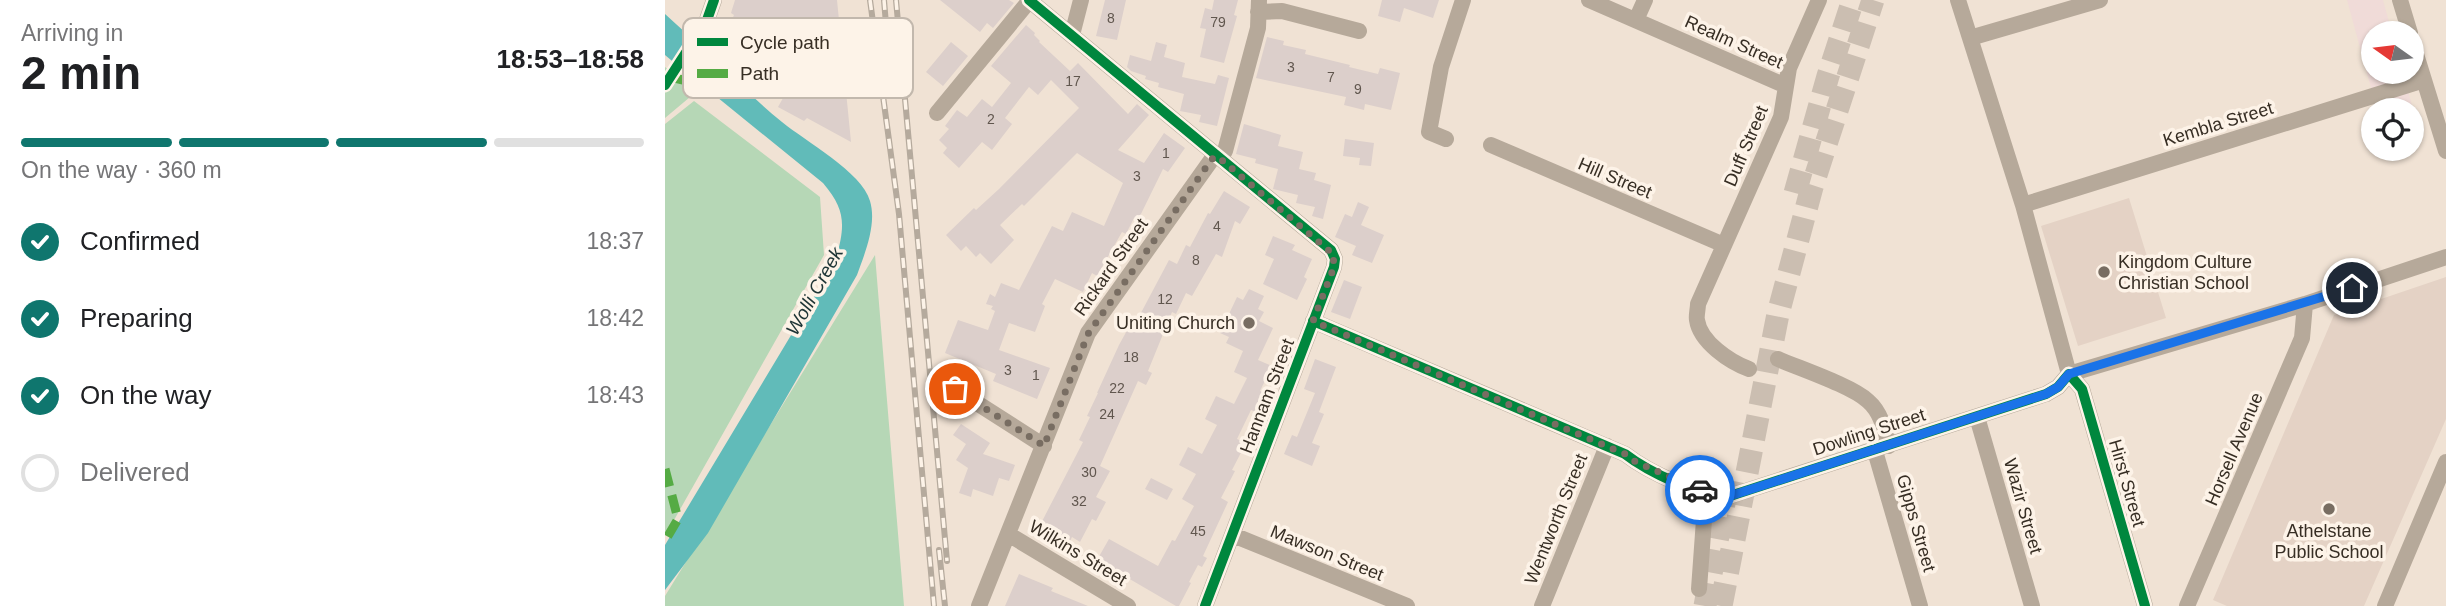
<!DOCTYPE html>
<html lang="en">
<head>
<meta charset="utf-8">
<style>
  :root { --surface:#fff; --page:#f2f2f2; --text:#202124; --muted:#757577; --line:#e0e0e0; --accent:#0f766e }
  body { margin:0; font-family:Arial,sans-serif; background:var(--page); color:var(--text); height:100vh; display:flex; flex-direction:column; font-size:26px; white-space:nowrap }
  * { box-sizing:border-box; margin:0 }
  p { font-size:23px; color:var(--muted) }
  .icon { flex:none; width:38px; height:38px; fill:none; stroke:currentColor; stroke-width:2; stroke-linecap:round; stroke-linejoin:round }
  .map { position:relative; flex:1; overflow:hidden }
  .side { display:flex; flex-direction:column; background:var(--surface); width:665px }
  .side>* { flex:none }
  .needle { width:46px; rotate:284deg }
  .buttons { position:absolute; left:1696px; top:21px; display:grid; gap:14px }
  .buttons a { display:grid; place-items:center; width:63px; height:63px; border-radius:50%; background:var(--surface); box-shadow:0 2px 5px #0004; font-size:35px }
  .pin { position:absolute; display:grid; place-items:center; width:60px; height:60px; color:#fff; margin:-30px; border:4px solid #fff; border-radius:50%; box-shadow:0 2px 7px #0007 }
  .courier { position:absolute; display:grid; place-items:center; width:70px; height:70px; margin:-35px; border:5px solid #1a73e8; border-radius:50%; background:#fff; color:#222; box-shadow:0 2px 9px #0007 }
  .overview em { font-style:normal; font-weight:600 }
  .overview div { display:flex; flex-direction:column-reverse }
  .overview { display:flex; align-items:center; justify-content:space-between; height:119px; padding:0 21px }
  h1 { font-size:46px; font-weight:600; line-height:52px }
  .bar { display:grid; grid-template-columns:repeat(4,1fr); gap:10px 7px; align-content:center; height:84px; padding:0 21px }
  .bar i { height:9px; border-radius:5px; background:var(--line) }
  .bar .active { background:var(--accent) }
  .bar p { grid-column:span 4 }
  ol { padding:0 21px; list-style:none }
  li { display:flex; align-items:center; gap:21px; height:77px }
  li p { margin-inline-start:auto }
  li .icon { padding:7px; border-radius:50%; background:var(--accent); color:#fff; stroke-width:4 }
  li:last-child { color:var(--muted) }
  li i { width:38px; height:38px; border:4px solid var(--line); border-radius:50% }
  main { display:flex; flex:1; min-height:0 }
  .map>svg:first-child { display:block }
</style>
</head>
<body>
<main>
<section class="side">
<div class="overview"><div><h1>2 min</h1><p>Arriving in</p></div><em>18:53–18:58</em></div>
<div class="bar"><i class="active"></i><i class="active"></i><i class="active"></i><i></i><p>On the way · 360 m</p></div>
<ol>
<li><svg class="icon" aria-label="check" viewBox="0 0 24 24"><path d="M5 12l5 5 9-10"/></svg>Confirmed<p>18:37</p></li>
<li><svg class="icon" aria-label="check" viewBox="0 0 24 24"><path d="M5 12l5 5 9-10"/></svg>Preparing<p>18:42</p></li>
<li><svg class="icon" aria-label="check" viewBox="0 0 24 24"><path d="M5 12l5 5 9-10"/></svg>On the way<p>18:43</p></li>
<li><i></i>Delivered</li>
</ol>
</section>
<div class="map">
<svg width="1781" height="606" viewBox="0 0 1781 606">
  <rect width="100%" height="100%" fill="#f0e2d4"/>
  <path fill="#f0dbd8" d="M 1682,0 L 1718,0 L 1727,33 L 1708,33 L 1708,72 L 1738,72 L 1754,132 L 1747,134 L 1746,110 L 1712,110 Z"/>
  <path fill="#e4d2c5" d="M 1464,198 L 1501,318 L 1413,346 L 1376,226 Z
    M 1781,277 L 1781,419 L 1699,606 L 1562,606 L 1548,600 L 1669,315 Z"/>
  <path fill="#b6d7b6" d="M 0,67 L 31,92 L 0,118 Z
    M 29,101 L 155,197 L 159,255 L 0,536 L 0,124 Z
    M 210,255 L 239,606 L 0,606 L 0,596 Z"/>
  <path fill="#61bbb9" d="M 0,14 L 34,45 L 35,44 L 47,51 L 45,56 C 69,78 92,102 117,122 C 140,141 197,172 205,201 C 212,224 200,253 192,275 L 43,533 L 0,590 L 0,545 L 170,262 C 180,227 182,211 158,183 L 31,80 L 28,85 L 16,78 L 19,71 L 0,55 Z"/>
  <path fill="#dccfcb" d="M 70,0 L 172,0 L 186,142 L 142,118 L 139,121 L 113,107 L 127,82 L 92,63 L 98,50 L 61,33 L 69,15 L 66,13 Z
    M 275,0 L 344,0 L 349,3 L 328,28 L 322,23 L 315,32 Z
    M 440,0 L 461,0 L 452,40 L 431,36 Z
    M 549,0 L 573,0 L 569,15 L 572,16 L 559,63 L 535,57 L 541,29 L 535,28 L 540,8 L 547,10 Z
    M 717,0 L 774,0 L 768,18 L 739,8 L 735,22 L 713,16 Z
    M 361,25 L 370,33 L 369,35 L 375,41 L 374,42 L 405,71 L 413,63 L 463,114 L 472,104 L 484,115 L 453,150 L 479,163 L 499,133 L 520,148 L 503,172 L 498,169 L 473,220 L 469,218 L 461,234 L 457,232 L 432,276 L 427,273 L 418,292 L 390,279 L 377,304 L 380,306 L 370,332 L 344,323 L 334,350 L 385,368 L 372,399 L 328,381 L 331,374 L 280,353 L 293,320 L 323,330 L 330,311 L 326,309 L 328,306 L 321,304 L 325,294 L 330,297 L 336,283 L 354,290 L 387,226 L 398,231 L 407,212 L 439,226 L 458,183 L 412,153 L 359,206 L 357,204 L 335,225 L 349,240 L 326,264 L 315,253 L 311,257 L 301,246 L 296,251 L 281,235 L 309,208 L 311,210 L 334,189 L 414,108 L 386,80 L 373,95 L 364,87 L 340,118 L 347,124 L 327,150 L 317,142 L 294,168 L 278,153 L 282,148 L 274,140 L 284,129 L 280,126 L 292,110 L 302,117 L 317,99 L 327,107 L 346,83 L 326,66 Z
    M 602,37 L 619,41 L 618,45 L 641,50 L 640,54 L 685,65 L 684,67 L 713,74 L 715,68 L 735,73 L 726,110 L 700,104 L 699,110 L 679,105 L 681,97 L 591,78 Z
    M 286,42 L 303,56 L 278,86 L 261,72 Z
    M 491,42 L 502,45 L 499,57 L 520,63 L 517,77 L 550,84 L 553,75 L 564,78 L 552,126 L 534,122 L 536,115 L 515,111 L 519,94 L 493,87 L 494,83 L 480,79 L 481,76 L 466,71 L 462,67 L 465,55 L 486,61 Z
    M 579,124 L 616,135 L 613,146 L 638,152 L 634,169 L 651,173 L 649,180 L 666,185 L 658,219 L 647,216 L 650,207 L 631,203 L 633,195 L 608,189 L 613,169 L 590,163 L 591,159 L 571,154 Z
    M 680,139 L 709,143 L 706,166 L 694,165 L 695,158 L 678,156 Z
    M 559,191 L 585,207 L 575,224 L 570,221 L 557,257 L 551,254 L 527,296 L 521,293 L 511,314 L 507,312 L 483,371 L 487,373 L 481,385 L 473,381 L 435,466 L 445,471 L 431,497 L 441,502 L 431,521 L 427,519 L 415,542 L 407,537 L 402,547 L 372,531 L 418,442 L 414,440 L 425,417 L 422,416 L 433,393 L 432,393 L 454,345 L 465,325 L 469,326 L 504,260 L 512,264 L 521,245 L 525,247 L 543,213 L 545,214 Z
    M 693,202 L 704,207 L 696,225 L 719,235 L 707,263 L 687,255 L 691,246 L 670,237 L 680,214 L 687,217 Z
    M 608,236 L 630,245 L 627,250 L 647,259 L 639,277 L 642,279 L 632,300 L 598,284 L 609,259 L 600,255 Z
    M 679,280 L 697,287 L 685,319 L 666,312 Z
    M 584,289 L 599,296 L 593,309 L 599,312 L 594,321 L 608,328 L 593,360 L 607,366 L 595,391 L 605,395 L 596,414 L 586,410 L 572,439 L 581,443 L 567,470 L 570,471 L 556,498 L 563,502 L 538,556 L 542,558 L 537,567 L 533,565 L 524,582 L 526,583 L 514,606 L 511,606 L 432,560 L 444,539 L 493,566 L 507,540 L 510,541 L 529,506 L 517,499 L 531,474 L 514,465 L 523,447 L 537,454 L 552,425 L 540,419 L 551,396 L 569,404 L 582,378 L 569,372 L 578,351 L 561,343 L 564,337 L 555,333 L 572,297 L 578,300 Z
    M 650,359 L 671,367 L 654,412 L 659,414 L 647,443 L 655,446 L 647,466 L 619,454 L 627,435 L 632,437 L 650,393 L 639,389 Z
    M 296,424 L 325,443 L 318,454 L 350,465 L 344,481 L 334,478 L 328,496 L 308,489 L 306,497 L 294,493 L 303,468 L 291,460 L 301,444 L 288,435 Z
    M 486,478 L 508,489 L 502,500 L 480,489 Z
    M 354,574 L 388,588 L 386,591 L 423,606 L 340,606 Z"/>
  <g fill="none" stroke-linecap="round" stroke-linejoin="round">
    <path stroke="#cbbeb1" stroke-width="23" stroke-dasharray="23 11" stroke-linecap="butt" d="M 1130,193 L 1163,76 L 1188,0
      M 1040,606 L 1063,482
      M 1056,606 L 1113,314 L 1147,187 L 1208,0"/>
    <path stroke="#b6a99a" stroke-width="16" d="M 364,0 L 666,250 L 670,259 L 669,267 L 540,606
      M 924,0 L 1121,86
      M 1293,0 L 1358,205 L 1404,374 L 1417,389 L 1480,606
      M 1735,0 L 1745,33
      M 593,12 L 617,11 L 694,31
      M 42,20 L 49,0
      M 971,20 L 980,0
      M 407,35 L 416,0
      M 1305,38 L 1435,0
      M 1746,38 L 1781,151
      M 272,113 L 365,0
      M 781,139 L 764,132 L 776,67 L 798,0
      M 826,145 L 1059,245
      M 1358,205 L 1759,80
      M 648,321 L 960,454 C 982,471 1036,498 1065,496 L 1381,394 L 1393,387 L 1404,374 L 1640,304 L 1781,257
      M 1113,359 C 1136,369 1187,386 1203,401 C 1216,412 1220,430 1224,446
      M 1084,369 C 1065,362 1035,342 1032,320 C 1031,316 1033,309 1033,304 L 1116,117 L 1124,68 L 1154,0
      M 290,389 L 379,446
      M 1312,417 L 1367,606
      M 1210,451 L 1255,606
      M 343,534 L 463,606
      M 568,535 L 742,606
      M 1034,589 L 1041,492
      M 314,606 L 423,333 L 547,159 L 560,151 L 593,28 L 594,0
      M 877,606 L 942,446
      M 1522,606 L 1637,338 L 1640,304
      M 1720,606 L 1781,462"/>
    <defs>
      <path id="rail" d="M 205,0 L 234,214 L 269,606
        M 219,0 L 225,73
        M 231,0 L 282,561
        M 274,550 L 280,606"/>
    </defs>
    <use href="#rail" stroke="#b5aa9d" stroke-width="6"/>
    <use href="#rail" stroke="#fdf3e8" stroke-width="3.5" stroke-dasharray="10" stroke-linecap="butt"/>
    <path stroke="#55ab44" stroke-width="9" stroke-dasharray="18 9" stroke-linecap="butt" d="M 5,77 L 27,82 L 43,52 L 34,31
      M 0,469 L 13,519 L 0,541"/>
    <defs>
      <path id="cycleway" d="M 364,0 L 666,250 L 670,259 L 669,267 L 540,606
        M 0,85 L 42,20 L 49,0
        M 648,321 L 960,454 C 982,471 1036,498 1065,496 L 1381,394 L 1393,387 L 1404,374 L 1417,389 L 1480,606"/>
    </defs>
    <use href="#cycleway" stroke="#fdf3e8" stroke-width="15"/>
    <use href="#cycleway" stroke="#00873e" stroke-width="10"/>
  </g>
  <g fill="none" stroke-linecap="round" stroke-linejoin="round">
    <path stroke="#786d62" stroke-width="7" stroke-dasharray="0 12.6" d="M 290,389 L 379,446 L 423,334 L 547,159 L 552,156 L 668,254 L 669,267 L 648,321 L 960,454 L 969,461 L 1035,490"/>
    <path stroke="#1a73e8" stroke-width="9" d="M 1035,490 L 1055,496 L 1065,496 L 1381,394 L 1393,387 L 1404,374 L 1687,288"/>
  </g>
  <g fill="#786d62" stroke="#fdf3e8" stroke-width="2.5">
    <circle cx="1439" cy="272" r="7"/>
    <circle cx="584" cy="323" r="7"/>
    <circle cx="1664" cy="509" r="7"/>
  </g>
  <g text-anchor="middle" stroke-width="7" stroke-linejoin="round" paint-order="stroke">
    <g font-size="14" fill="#60564e">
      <text x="446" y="23">8</text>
      <text x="553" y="27">79</text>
      <text x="626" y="72">3</text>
      <text x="666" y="82">7</text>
      <text x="408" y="86">17</text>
      <text x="693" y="94">9</text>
      <text x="326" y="124">2</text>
      <text x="501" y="158">1</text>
      <text x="472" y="181">3</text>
      <text x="552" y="231">4</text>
      <text x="531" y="265">8</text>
      <text x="500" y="304">12</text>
      <text x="466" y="362">18</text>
      <text x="343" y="375">3</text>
      <text x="371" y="380">1</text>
      <text x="452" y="393">22</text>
      <text x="442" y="419">24</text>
      <text x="424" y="477">30</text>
      <text x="414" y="506">32</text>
      <text x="533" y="536">45</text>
    </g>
    <g font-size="18" fill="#372e24" stroke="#fdf3e8">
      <text transform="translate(1069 42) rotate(24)" y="6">Realm Street</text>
      <text transform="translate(1553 124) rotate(-17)" y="6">Kembla Street</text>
      <text transform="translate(1081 146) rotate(-67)" y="6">Duff Street</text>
      <text transform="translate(950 178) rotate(23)" y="6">Hill Street</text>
      <text transform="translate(446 267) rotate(-55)" y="6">Rickard Street</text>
      <text transform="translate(602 396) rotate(-69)" y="6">Hannam Street</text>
      <text transform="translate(1204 432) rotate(-18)" y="6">Dowling Street</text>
      <text transform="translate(1569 449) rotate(-67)" y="6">Horsell Avenue</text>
      <text transform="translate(1462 483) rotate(74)" y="6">Hirst Street</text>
      <text transform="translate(1358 506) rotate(74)" y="6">Wazir Street</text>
      <text transform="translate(891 519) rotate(-68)" y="6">Wentworth Street</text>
      <text transform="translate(1251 523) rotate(74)" y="6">Gipps Street</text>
      <text transform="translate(413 553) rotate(31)" y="6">Wilkins Street</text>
      <text transform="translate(662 553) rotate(22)" y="6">Mawson Street</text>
    </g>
    <g font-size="18" fill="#372e24" stroke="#fdf3e8" text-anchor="start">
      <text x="1453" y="268">Kingdom Culture<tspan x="1453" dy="21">Christian School</tspan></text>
      <text x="570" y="329" text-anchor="end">Uniting Church</text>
      <text x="1664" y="537" text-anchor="middle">Athelstane<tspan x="1664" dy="21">Public School</tspan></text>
    </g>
    <g font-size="19" font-style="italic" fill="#1e3435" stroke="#fdf3e8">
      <text transform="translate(149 291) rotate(-61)" y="7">Wolli Creek</text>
    </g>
  </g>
  <rect x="18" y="18" width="230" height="80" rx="10" fill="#fdf3e8" stroke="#c2b8ad" stroke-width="2"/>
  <rect x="32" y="38" width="31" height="8" fill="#00873e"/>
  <rect x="32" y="69" width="31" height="9" fill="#55ab44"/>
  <g font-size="19" fill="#372e24">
    <text x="75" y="49">Cycle path</text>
    <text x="75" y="80">Path</text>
  </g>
</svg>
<div class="buttons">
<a><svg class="needle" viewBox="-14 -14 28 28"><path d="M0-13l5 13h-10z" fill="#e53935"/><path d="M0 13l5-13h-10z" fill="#757577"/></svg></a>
<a><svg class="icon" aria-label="locate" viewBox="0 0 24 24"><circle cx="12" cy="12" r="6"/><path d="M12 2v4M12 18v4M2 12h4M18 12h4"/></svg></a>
</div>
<div class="pin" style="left:290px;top:389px;background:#ea580c"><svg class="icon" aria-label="bag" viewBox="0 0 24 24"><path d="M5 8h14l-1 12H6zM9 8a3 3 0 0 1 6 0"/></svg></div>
<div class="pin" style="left:1687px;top:288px;background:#1f2937"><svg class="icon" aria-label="home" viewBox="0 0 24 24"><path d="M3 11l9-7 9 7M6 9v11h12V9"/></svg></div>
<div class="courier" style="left:1035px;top:490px"><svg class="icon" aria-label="car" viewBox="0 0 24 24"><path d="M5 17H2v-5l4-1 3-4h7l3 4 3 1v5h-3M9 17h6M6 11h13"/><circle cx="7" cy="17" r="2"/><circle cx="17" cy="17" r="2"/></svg></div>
</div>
</main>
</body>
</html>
